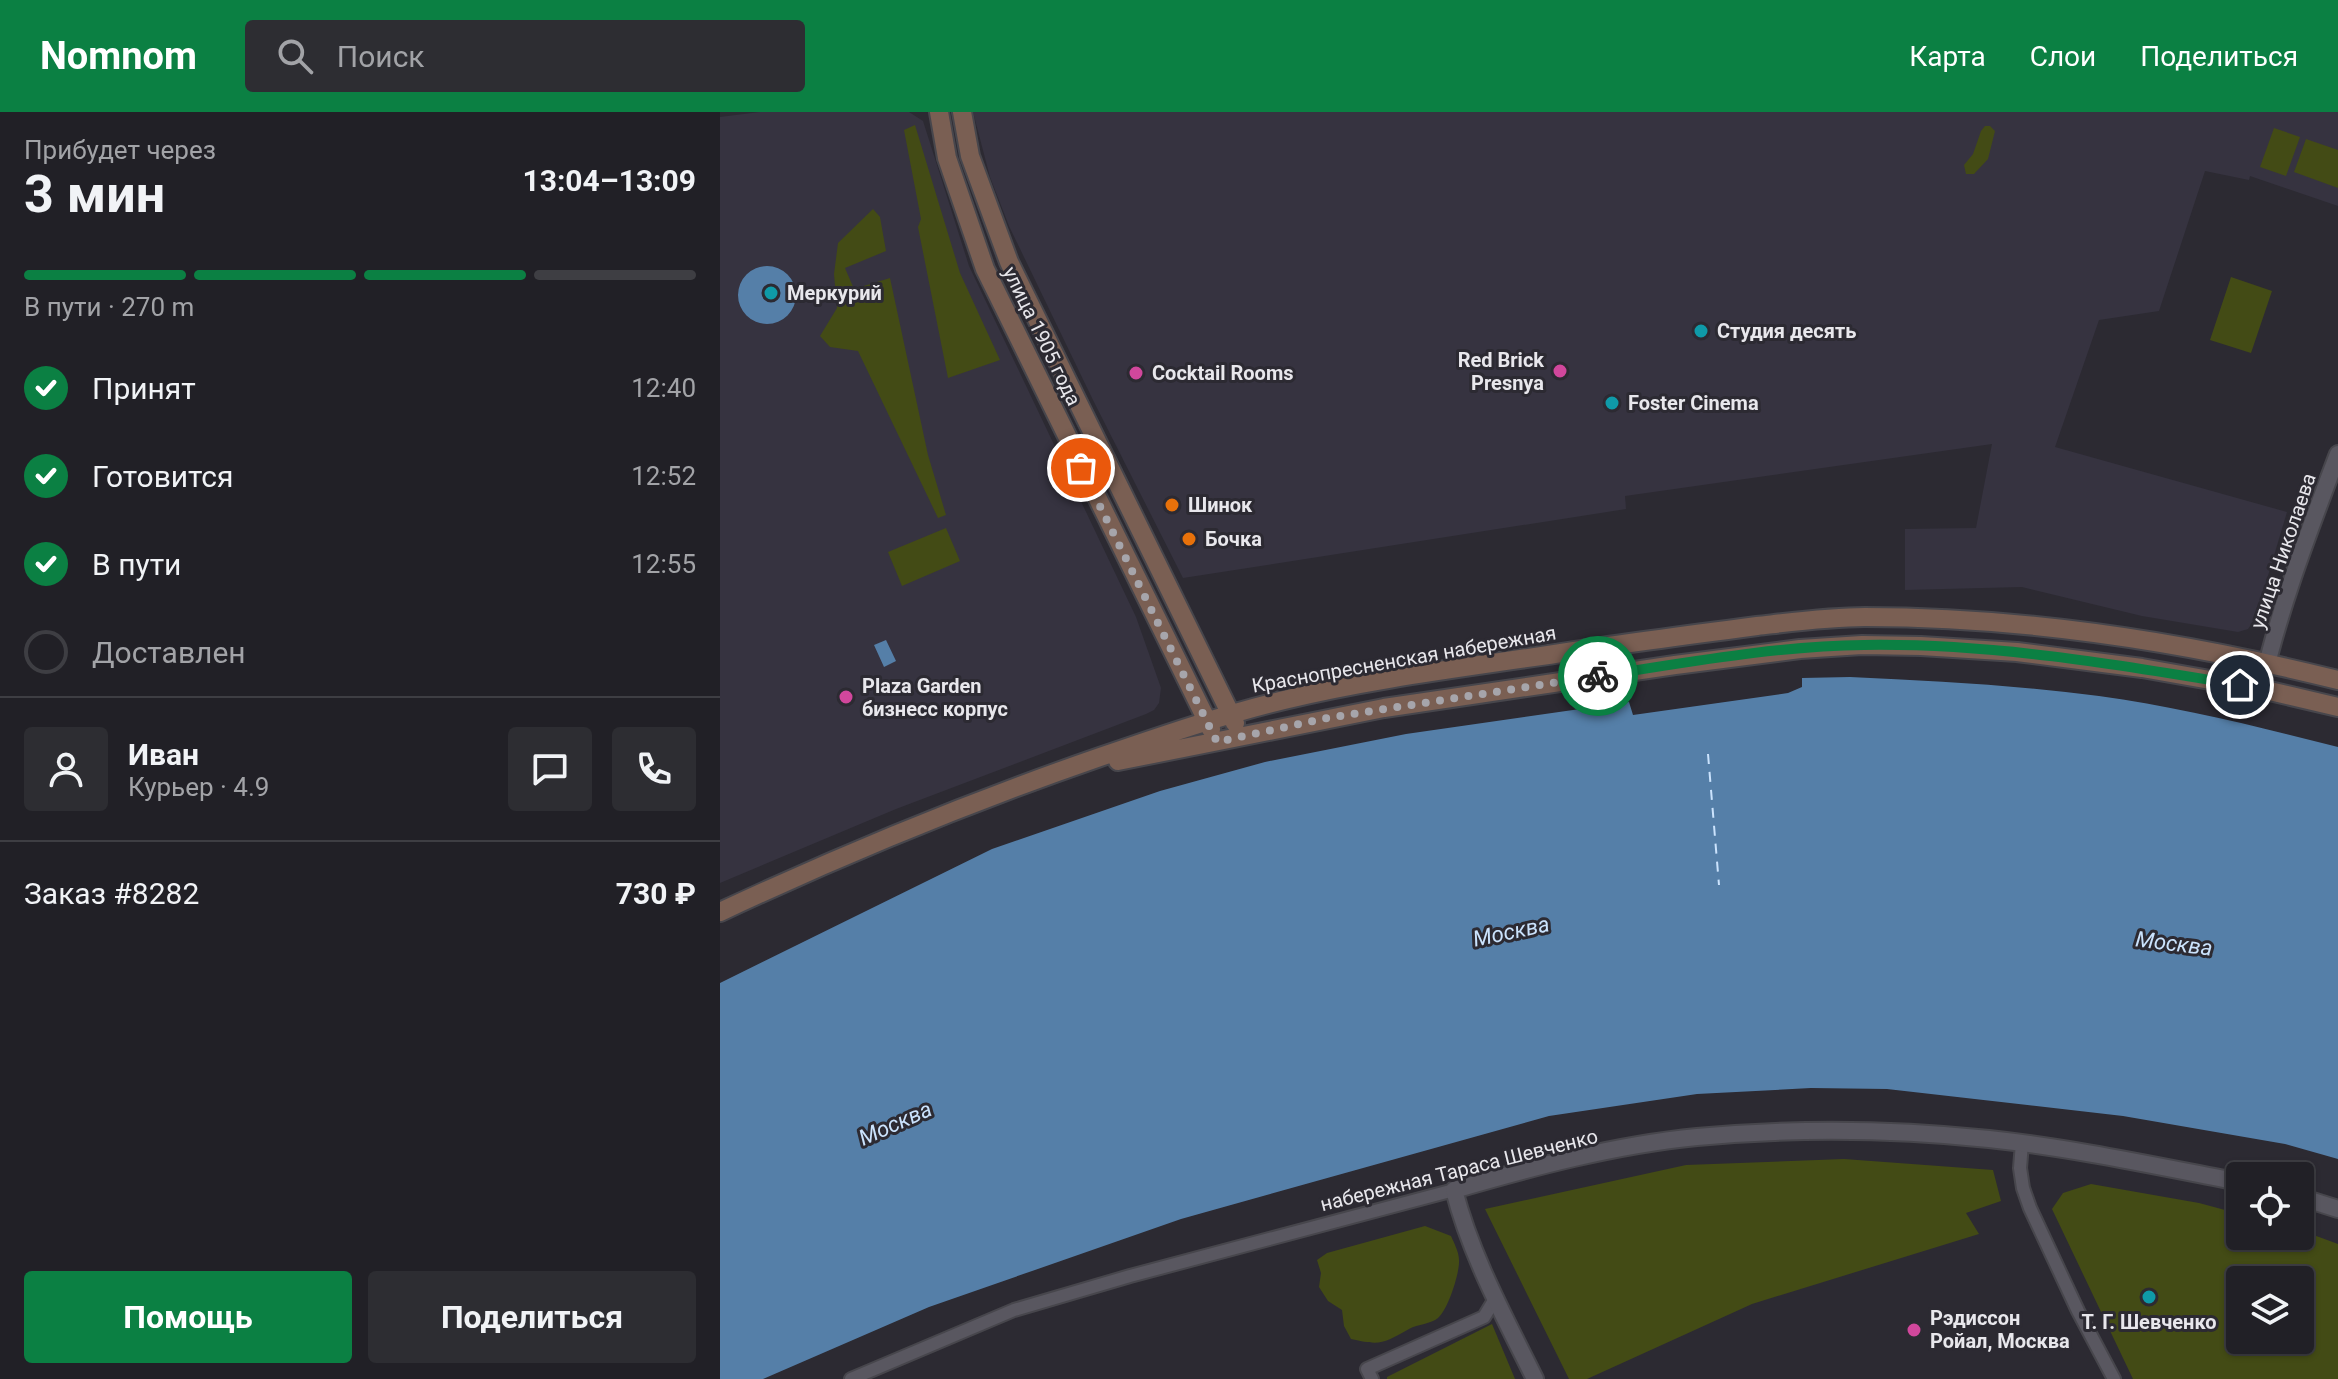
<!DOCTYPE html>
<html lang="ru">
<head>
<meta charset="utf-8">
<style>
  :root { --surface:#212026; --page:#2d2d32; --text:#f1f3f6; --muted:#a2a3a7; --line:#3e3e43; --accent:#0b8043 }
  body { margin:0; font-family:Roboto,sans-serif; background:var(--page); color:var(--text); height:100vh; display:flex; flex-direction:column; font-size:30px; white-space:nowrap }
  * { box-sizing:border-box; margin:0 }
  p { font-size:26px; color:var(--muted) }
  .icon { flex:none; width:44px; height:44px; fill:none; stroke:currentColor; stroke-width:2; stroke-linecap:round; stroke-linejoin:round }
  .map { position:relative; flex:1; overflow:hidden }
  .panel { display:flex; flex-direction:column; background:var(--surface); width:720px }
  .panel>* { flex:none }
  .buttons { position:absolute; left:1506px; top:1050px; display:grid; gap:16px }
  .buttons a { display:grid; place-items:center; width:88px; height:88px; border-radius:8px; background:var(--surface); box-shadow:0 2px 6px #0004,0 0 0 2px var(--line); font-size:40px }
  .pin { position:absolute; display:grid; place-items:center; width:68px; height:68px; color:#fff; margin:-34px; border:4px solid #fff; border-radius:50%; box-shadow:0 2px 8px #0007 }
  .courier { position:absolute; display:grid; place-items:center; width:80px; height:80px; margin:-40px; border:6px solid #0b8043; border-radius:50%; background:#fff; color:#222; box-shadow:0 2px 10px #0007 }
  .head em { font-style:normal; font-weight:700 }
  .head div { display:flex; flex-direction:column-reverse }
  .head { display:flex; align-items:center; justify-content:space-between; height:136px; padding:0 24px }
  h1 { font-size:52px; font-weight:700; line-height:60px }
  .bar { display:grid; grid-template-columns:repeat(4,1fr); gap:12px 8px; align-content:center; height:96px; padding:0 24px }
  .bar i { height:10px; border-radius:6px; background:var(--line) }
  .bar .on { background:var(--accent) }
  .bar p { grid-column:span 4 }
  .line { display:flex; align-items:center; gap:20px; padding:0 24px; border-top:2px solid var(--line) }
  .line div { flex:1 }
  .round { display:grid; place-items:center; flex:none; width:84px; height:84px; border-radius:8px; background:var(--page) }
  ol { padding:0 24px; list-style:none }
  li { display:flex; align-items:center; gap:24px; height:88px }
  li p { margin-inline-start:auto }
  li .icon { padding:8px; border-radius:50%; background:var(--accent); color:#fff; stroke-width:4 }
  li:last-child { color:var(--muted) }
  li i { width:44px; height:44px; border:4px solid var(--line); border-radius:50% }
  .action { display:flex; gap:16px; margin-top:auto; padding:16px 24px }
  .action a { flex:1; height:92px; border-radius:8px; background:var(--accent); color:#fff; font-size:32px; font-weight:700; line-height:92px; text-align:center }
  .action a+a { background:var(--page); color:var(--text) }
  header { display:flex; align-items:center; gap:48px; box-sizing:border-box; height:112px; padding:0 40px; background:var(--accent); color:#fff }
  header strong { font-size:38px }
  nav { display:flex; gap:44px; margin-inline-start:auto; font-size:28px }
  .search { width:560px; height:72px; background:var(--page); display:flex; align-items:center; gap:20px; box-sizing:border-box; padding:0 28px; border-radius:8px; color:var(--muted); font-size:30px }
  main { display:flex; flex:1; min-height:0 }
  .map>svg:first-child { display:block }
</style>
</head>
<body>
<header>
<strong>Nomnom</strong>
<div class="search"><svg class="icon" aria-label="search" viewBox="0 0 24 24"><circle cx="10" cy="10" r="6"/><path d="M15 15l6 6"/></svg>Поиск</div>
<nav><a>Карта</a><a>Слои</a><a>Поделиться</a></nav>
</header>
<main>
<section class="panel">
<div class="head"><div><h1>3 мин</h1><p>Прибудет через</p></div><em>13:04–13:09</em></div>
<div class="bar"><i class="on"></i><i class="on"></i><i class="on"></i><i></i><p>В пути · 270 m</p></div>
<ol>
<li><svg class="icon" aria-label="check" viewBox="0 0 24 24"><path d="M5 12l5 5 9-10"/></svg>Принят<p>12:40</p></li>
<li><svg class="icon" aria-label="check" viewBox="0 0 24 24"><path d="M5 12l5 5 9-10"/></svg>Готовится<p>12:52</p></li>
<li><svg class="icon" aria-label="check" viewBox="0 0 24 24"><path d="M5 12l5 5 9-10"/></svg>В пути<p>12:55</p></li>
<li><i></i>Доставлен</li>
</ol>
<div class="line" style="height:144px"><a class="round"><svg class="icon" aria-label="person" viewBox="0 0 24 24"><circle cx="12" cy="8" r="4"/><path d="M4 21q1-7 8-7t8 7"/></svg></a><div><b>Иван</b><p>Курьер · 4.9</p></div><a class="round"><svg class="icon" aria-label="chat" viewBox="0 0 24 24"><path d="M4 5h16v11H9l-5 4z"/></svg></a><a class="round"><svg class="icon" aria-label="phone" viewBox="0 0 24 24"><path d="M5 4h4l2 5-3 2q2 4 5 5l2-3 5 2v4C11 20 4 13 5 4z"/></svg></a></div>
<div class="line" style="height:104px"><div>Заказ #8282</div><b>730 ₽</b></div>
<div class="action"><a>Помощь</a><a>Поделиться</a></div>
</section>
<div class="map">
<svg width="1618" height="1267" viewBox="0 0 1618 1267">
  <rect width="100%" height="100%" fill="#2c2a32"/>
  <path fill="#363340" d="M 40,0 L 189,0 L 203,9 L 249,154 L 416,505 L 441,576 L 439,591 L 434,598 L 426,602 L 176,697 L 0,771 L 0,5 Z
    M 253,0 L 1618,0 L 1618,94 L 1530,64 L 1529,68 L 1485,59 L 1439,199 L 1379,208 L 1335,335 L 1567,400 L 1535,507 L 1528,517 L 1518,520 L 1422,504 L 1302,475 L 1185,478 L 1185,417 L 1256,416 L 1272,332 L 905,384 L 906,397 L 463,466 L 373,288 L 289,114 L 270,65 Z"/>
  <path fill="#434b15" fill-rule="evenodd" d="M 195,13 L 240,161 L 280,248 L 228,266 L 198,115 L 201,107 L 184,18 Z
    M 1265,14 L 1270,14 L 1275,19 L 1268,47 L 1254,62 L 1246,62 L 1244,53 L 1253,42 L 1261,19 Z
    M 1554,16 L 1580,25 L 1566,64 L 1540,55 Z
    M 1586,27 L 1618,38 L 1618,76 L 1574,60 Z
    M 153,97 L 160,105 L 166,139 L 125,156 L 134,177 L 170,166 L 208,343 L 226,403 L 218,406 L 138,239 L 110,235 L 100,224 L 117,196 L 114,162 L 118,131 Z
    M 1511,165 L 1552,179 L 1531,241 L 1490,228 Z
    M 226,416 L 240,449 L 182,474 L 168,440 Z
    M 1124,1047 L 1273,1058 L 1281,1089 L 1246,1101 L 1259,1122 L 1032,1192 L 867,1267 L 849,1267 L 765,1097 L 966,1053 Z
    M 1371,1072 L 1479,1091 L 1520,1102 L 1520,1124 L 1580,1124 L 1580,1118 L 1618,1132 L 1618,1267 L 1413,1267 L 1332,1097 L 1343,1081 ZM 1520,1168 L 1580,1168 L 1580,1228 L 1520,1228 Z
    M 705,1114 L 731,1124 C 734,1131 739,1140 739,1148 C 740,1160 728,1198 718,1206 C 711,1212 698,1212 689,1217 C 664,1231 661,1234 631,1227 L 624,1214 L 622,1198 L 608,1189 L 599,1175 L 601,1161 L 597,1148 L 607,1141 Z
    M 772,1212 L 795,1267 L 667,1267 L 667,1265 Z"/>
  <path fill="#557fa8" d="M18 183a29 29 0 1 1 58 0a29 29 0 1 1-58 0Z
    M 166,528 L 176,549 L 164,555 L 154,533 Z
    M 1130,565 C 1213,569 1297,573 1379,584 C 1460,595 1539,615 1618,635 L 1618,1047 L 1565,1032 L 1403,1004 L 1167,977 L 1091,976 L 977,982 L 829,1004 L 461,1107 L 209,1195 L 43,1267 L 0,1267 L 0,871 L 272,737 L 440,679 L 545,650 L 686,622 L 909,590 L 913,603 L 1068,581 L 1082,575 L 1082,566 Z"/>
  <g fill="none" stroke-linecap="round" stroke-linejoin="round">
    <path stroke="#cbe3fd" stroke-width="2" stroke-dasharray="10 8" stroke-linecap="butt" d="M 988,642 L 999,773"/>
    <defs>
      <path id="minor" d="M 1302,1031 L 1300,1056 L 1303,1076 L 1310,1096 L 1358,1199 L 1394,1267
        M 131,1267 L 294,1198 L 410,1164 L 734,1078
        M 652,1267 L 647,1257 L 764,1205 L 775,1187"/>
      <path id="tertiary" d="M 1541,577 C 1559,496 1589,419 1618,342
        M 1580,1085 L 1618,1097
        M 815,1267 C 785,1206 751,1144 734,1078 C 813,1055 895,1033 977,1025 C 1074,1016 1173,1017 1269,1027 C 1353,1036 1436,1054 1520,1070"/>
      <path id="secondary" d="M 219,0 L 227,46 L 265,157 L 491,617
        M 242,0 L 250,44 L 289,150 L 515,611
        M 398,649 L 664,596 L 955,553 L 1080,537 L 1142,533 L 1201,534 L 1297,540 L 1422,556 L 1541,577 L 1618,595
        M 0,800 C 124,742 250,690 380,645 C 441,624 502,603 564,588 C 659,565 758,554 854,539 C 915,530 976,522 1037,514 C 1072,510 1109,505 1145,505 C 1304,505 1465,530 1618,568"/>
    </defs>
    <use href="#minor" stroke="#47464c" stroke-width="16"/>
    <use href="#tertiary" stroke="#47464c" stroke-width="20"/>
    <use href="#secondary" stroke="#47464c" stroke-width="22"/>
    <use href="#minor" stroke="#595760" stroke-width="12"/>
    <use href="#tertiary" stroke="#595760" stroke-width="16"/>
    <use href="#secondary" stroke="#7a5f53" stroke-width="18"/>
  </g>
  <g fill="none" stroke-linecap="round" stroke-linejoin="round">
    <path stroke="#a6a5ab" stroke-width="8" stroke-dasharray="0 14.4" d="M 361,356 L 497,630 L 607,606 L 878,564"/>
    <path stroke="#0b8043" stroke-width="10" d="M 878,564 C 965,551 1055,534 1144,533 C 1270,531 1396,552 1520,573"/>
  </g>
  <g fill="#0f9aa8" stroke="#2c2a32" stroke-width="3">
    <circle cx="51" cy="181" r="8"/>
    <circle cx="981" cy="219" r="8"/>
    <circle cx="892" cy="291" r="8"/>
    <circle cx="1429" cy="1185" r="8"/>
  </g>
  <g fill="#d1479c" stroke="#2c2a32" stroke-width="3">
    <circle cx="840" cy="259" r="8"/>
    <circle cx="416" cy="261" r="8"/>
    <circle cx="126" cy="585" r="8"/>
    <circle cx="1194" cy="1218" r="8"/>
  </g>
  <g fill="#e8710a" stroke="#2c2a32" stroke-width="3">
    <circle cx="452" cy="393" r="8"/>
    <circle cx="469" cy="427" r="8"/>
  </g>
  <g text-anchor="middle" stroke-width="6" stroke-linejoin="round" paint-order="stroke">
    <g font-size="20" font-weight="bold" fill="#e8e7ec" stroke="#2c2a32" text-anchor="start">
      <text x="67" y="188">Меркурий</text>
      <text x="997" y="226">Студия десять</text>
      <text x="824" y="255" text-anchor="end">Red Brick<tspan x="824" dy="23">Presnya</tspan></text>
      <text x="432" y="268">Cocktail Rooms</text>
      <text x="908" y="298">Foster Cinema</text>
      <text x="468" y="400">Шинок</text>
      <text x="485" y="434">Бочка</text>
      <text x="142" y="581">Plaza Garden<tspan x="142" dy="23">бизнесс корпус</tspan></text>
      <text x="1210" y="1213">Рэдиссон<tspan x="1210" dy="23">Ройал, Москва</tspan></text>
      <text x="1429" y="1217" text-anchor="middle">Т. Г. Шевченко</text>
    </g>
    <g font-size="20" fill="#e8e7ec" stroke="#2c2a32">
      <text transform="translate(322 224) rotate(64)" y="7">улица 1905 года</text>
      <text transform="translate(1563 439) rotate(-71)" y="7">улица Николаева</text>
      <text transform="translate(684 547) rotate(-10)" y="7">Краснопресненская набережная</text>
      <text transform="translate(739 1058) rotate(-14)" y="7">набережная Тараса Шевченко</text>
    </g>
    <g font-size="22" font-style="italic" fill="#cbe3fd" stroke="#2c2a32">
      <text transform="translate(791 819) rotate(-12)" y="8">Москва</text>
      <text transform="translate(1454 831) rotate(7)" y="8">Москва</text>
      <text transform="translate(175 1011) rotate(-24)" y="8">Москва</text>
    </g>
  </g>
</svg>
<div class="buttons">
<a><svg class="icon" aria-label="locate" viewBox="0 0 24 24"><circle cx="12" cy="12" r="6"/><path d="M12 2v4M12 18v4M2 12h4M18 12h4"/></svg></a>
<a><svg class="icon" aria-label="layers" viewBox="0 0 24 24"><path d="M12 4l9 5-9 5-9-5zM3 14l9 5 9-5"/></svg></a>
</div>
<div class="pin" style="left:361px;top:356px;background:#ea580c"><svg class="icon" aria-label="bag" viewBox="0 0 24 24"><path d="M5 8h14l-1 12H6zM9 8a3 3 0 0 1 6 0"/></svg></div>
<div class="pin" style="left:1520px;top:573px;background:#1f2937"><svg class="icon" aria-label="home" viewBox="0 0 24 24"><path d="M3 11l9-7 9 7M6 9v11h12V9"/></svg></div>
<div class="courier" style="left:878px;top:564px"><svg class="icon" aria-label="bike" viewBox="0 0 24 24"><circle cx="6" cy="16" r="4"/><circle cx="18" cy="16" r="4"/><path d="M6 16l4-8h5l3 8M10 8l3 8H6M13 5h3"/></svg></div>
</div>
</main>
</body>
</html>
